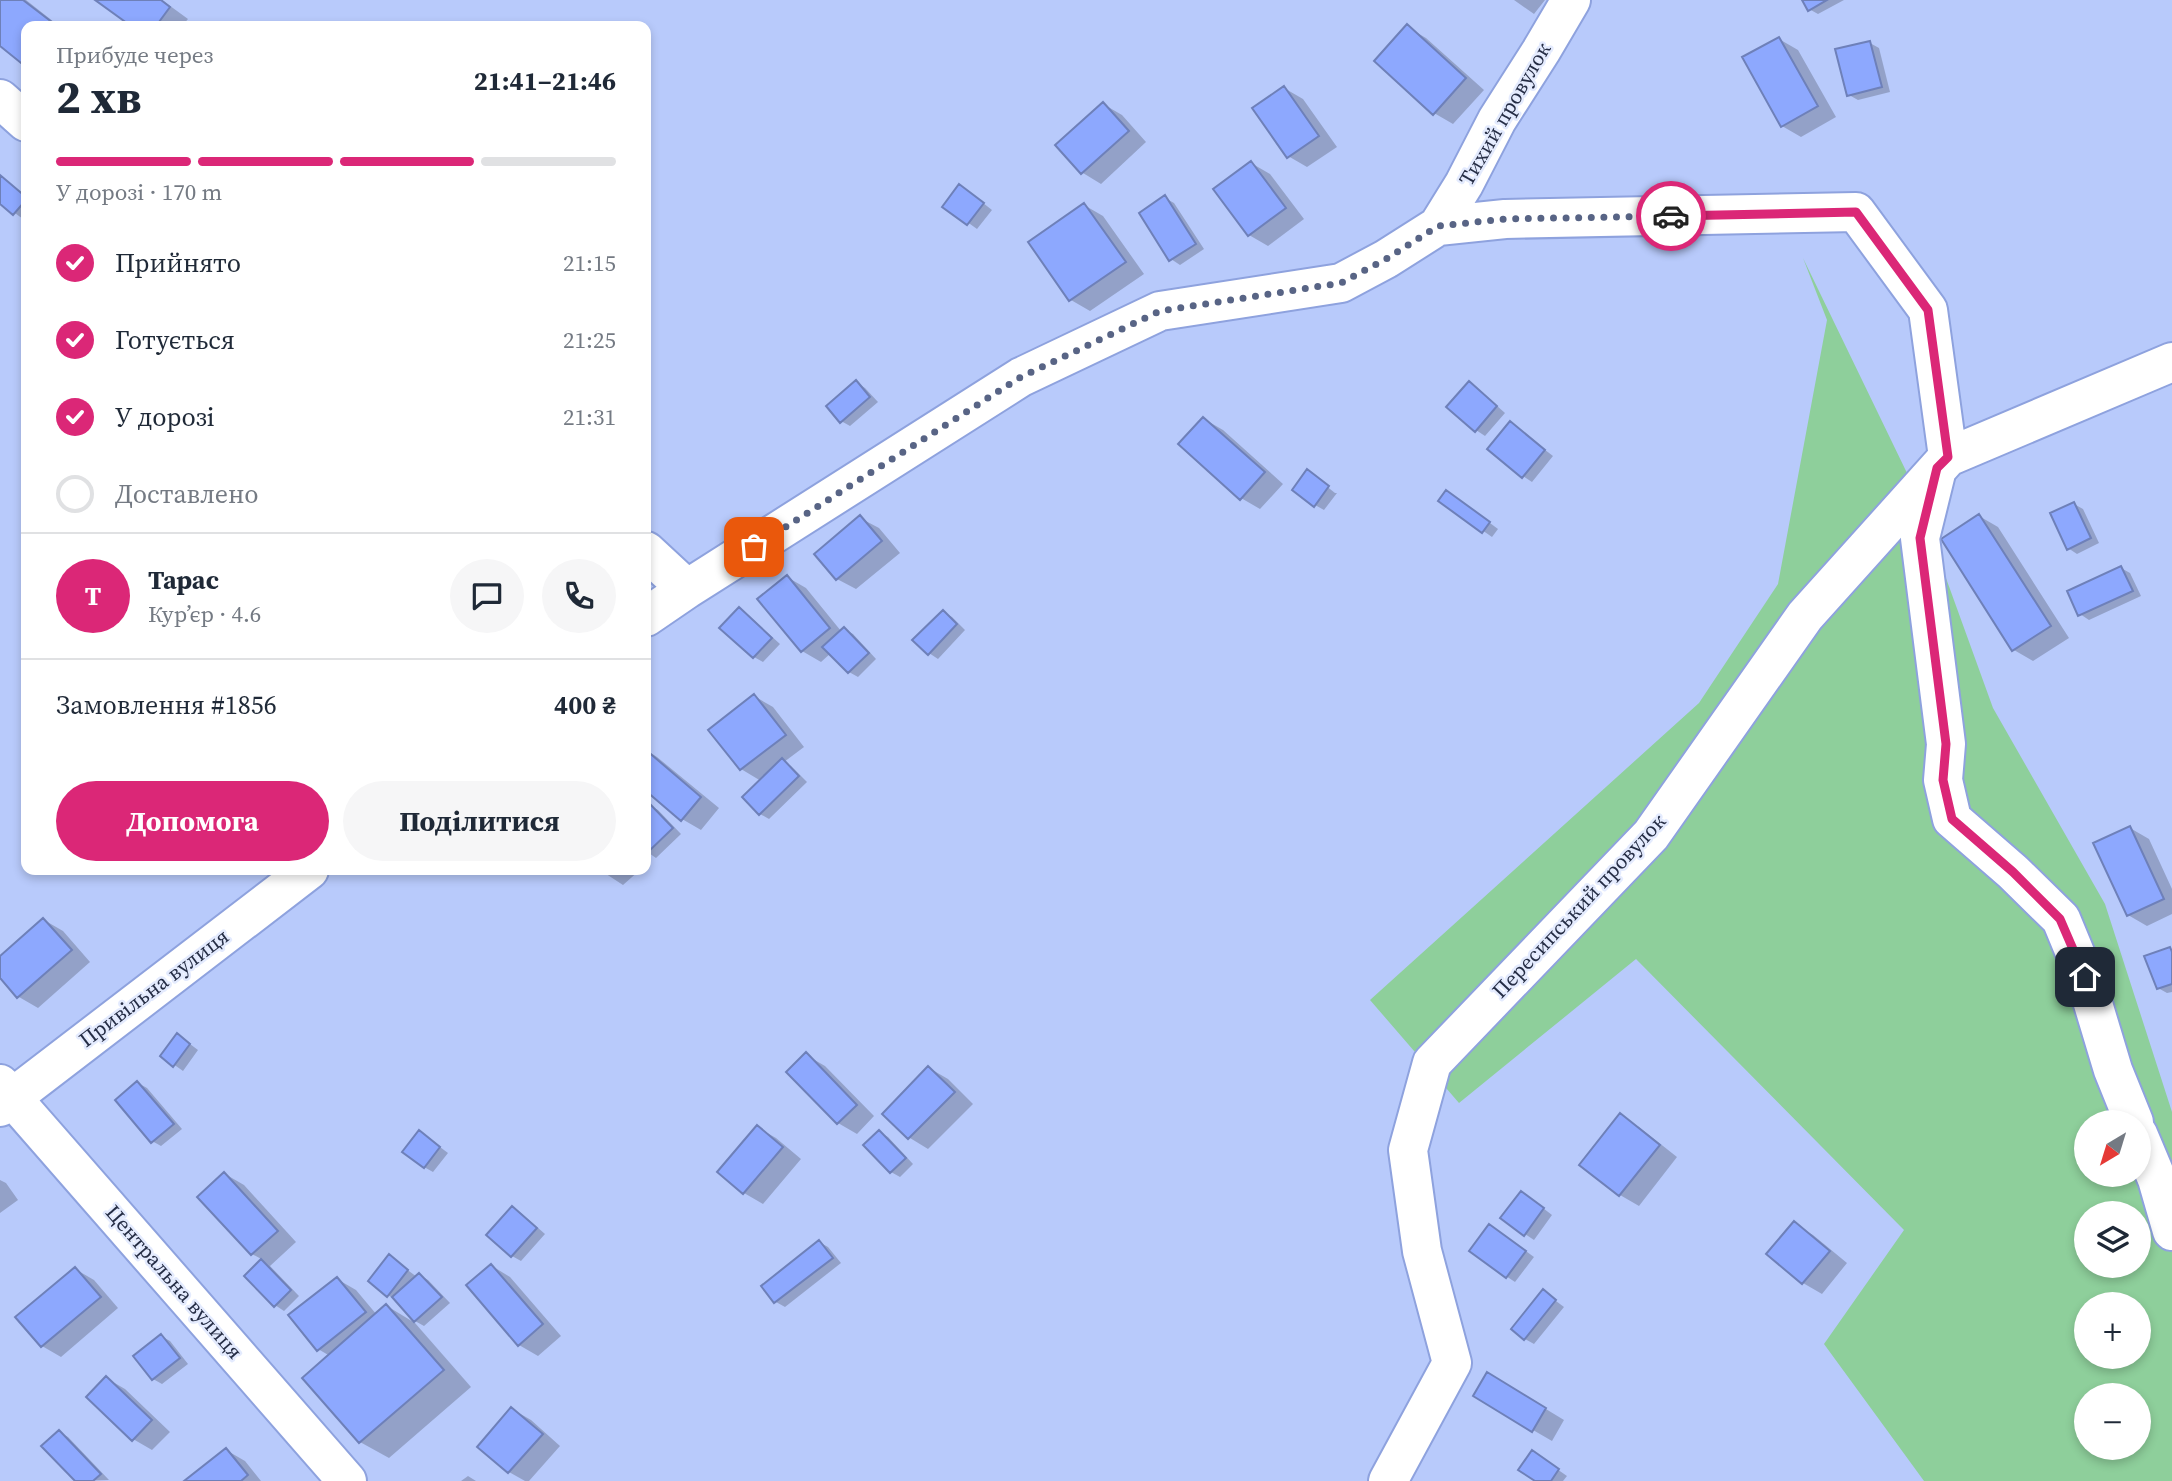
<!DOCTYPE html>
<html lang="uk">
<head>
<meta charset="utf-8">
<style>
  :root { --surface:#fff; --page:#f6f6f7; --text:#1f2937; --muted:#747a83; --line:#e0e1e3; --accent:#db2777 }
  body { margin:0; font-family:"Source Serif 4",serif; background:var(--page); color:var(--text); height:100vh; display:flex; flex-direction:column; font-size:26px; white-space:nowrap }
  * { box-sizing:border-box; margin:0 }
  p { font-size:23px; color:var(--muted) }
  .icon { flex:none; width:38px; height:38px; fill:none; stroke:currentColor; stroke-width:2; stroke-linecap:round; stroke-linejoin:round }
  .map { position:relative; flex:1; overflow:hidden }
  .panel { position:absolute; left:21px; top:21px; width:630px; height:854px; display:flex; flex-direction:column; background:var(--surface); border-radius:14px; box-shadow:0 4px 10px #0003 }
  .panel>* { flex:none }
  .needle { width:46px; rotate:218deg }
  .fabs { position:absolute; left:2074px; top:1110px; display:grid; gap:14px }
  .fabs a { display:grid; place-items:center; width:77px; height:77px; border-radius:50%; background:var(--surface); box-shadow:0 4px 10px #0003; font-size:35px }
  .pin { position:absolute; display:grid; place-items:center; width:60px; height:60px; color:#fff; margin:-30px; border-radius:14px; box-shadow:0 4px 10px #0006 }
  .courier { position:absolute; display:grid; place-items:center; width:70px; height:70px; margin:-35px; border:5px solid #db2777; border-radius:50%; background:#fff; color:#222; box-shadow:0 2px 9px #0007 }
  .overview em { font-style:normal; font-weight:700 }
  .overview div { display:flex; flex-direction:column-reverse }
  .overview { display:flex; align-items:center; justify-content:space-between; height:119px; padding:0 35px }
  h1 { font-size:46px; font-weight:700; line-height:52px }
  .bar { display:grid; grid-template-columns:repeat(4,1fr); gap:10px 7px; align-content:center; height:84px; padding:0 35px }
  .bar i { height:9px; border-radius:5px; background:var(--line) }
  .bar .current { background:var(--accent) }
  .bar p { grid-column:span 4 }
  .line { display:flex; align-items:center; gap:18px; padding:0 35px; border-top:2px solid var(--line) }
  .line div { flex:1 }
  .round { display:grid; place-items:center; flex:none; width:74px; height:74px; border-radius:37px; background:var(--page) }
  ol { padding:0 35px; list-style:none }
  li { display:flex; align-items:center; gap:21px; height:77px }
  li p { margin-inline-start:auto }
  li .icon { padding:7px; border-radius:50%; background:var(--accent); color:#fff; stroke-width:4 }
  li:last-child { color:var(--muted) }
  li i { width:38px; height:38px; border:4px solid var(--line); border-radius:50% }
  .button { display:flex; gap:14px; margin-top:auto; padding:14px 35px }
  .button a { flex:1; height:80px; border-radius:42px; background:var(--accent); color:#fff; font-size:28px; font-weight:700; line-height:80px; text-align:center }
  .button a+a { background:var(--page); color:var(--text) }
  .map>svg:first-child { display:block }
</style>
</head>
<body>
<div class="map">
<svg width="2172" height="1481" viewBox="0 0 2172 1481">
  <rect width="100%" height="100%" fill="#b8cafb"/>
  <path fill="#8ecf9b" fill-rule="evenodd" d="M 1803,258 L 1936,533 L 1934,545 L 1993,708 L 2105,904 L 2172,1112 L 2172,1481 L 1924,1481 L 1824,1344 L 1904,1230 L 1636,959 L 1459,1103 L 1370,1000 L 1699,703 L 1778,584 L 1827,320 ZM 2086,1122 L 2138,1122 L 2138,1174 L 2086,1174 ZM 2086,1213 L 2138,1213 L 2138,1265 L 2086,1265 ZM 2086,1304 L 2138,1304 L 2138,1356 L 2086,1356 ZM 2086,1395 L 2138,1395 L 2138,1447 L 2086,1447 Z"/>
  <path fill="#0003" d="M 0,0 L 26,0 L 59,26 L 26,26 L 26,64 L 0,44 Z
    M 98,0 L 162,0 L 188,19 L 182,26 L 134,26 Z
    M 1514,0 L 1545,0 L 1534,14 Z
    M 1804,0 L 1844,0 L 1818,14 L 1809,9 Z
    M 1407,27 L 1426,38 L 1484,90 L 1453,124 L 1434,113 Z
    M 1779,39 L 1798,50 L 1836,117 L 1801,137 L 1782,126 Z
    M 1870,43 L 1879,48 L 1890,92 L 1858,100 L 1849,95 Z
    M 1284,88 L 1303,99 L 1337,147 L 1307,167 L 1288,156 Z
    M 1103,104 L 1122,115 L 1146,142 L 1101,184 L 1083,173 Z
    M 1251,163 L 1270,174 L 1304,219 L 1268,246 L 1249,235 Z
    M 0,176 L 26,197 L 26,215 L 23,219 L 0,202 Z
    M 969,192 L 992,210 L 977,229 L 945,206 Z
    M 1165,198 L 1174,203 L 1204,249 L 1180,265 L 1171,259 Z
    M 1084,205 L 1103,216 L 1144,274 L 1090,311 L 1071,300 Z
    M 856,382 L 865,388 L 878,402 L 850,426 L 841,421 Z
    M 1469,383 L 1478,389 L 1505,413 L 1485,436 L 1476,430 Z
    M 1204,419 L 1223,430 L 1283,484 L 1260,509 L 1241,498 Z
    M 1510,423 L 1553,456 L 1532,482 L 1523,476 Z
    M 1315,477 L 1335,493 L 1337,493 L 1324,510 L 1315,505 Z
    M 1455,497 L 1498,529 L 1492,537 L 1440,501 Z
    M 2074,504 L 2083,509 L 2099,543 L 2077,554 L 2068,548 Z
    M 1979,516 L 1998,527 L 2069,638 L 2033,661 L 2014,650 Z
    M 860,518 L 879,528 L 900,553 L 856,589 L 837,579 Z
    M 2121,568 L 2130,573 L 2141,596 L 2089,620 L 2080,614 Z
    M 787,577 L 806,588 L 841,631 L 844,629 L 853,634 L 876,659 L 858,677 L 849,672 L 831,653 L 821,662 L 802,651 Z
    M 739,609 L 748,615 L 780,644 L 763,662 L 754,657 L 722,628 Z
    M 943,612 L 952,617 L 965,630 L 938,659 L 929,653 Z
    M 754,696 L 773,707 L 804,747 L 784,762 L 791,766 L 807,782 L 769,819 L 760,814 L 744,797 L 761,781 L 741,769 L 710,730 Z
    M 646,750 L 657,757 L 719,808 L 701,830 L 682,819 L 646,789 Z
    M 649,805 L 658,810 L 681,834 L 656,858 L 646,851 L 646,808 Z
    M 2130,828 L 2149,839 L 2172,889 L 2172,914 L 2147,926 L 2128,915 Z
    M 600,870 L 640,870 L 623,885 Z
    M 44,920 L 63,931 L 90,962 L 38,1008 L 19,997 L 0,975 L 0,958 Z
    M 2170,948 L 2172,950 L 2172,992 L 2167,993 L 2158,988 Z
    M 186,1041 L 198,1050 L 183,1071 L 162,1056 Z
    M 806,1055 L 825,1066 L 874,1116 L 857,1134 L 838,1123 Z
    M 929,1068 L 948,1079 L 973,1104 L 928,1149 L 910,1138 L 885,1114 Z
    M 138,1083 L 147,1088 L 182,1129 L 161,1146 L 152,1141 Z
    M 1620,1116 L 1639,1127 L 1677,1157 L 1639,1206 L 1620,1195 L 1582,1165 Z
    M 757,1127 L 776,1138 L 801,1159 L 763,1204 L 744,1193 L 720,1172 Z
    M 420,1132 L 448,1153 L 433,1172 L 424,1167 Z
    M 879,1132 L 888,1137 L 913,1164 L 900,1177 L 891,1172 Z
    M 225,1174 L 244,1185 L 296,1242 L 270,1266 L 299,1296 L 284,1311 L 275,1305 L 247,1276 L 263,1260 L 252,1254 Z
    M 0,1180 L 6,1183 L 18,1200 L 0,1213 Z
    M 1530,1198 L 1552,1215 L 1534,1240 L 1525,1234 Z
    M 512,1208 L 521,1213 L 545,1234 L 521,1261 L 512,1256 Z
    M 1794,1224 L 1813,1235 L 1847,1263 L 1822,1294 L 1803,1283 Z
    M 1498,1231 L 1534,1257 L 1515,1282 L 1506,1276 Z
    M 819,1242 L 828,1247 L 841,1263 L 785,1307 L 776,1302 L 763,1286 Z
    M 390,1257 L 417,1277 L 419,1275 L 428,1280 L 450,1303 L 424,1326 L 415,1321 L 397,1301 L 388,1295 Z
    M 492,1266 L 510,1277 L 561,1336 L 538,1356 L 519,1345 Z
    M 75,1269 L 94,1280 L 118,1308 L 61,1357 L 42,1346 Z
    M 337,1279 L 356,1290 L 377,1315 L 387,1306 L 415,1323 L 471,1387 L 389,1458 L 360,1442 L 305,1378 L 330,1356 L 318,1349 Z
    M 1544,1292 L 1564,1307 L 1534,1344 L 1525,1339 Z
    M 161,1336 L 170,1341 L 188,1364 L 162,1384 L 153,1379 Z
    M 106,1378 L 125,1389 L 170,1432 L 152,1450 L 133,1439 Z
    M 1506,1385 L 1564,1420 L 1552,1441 L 1533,1430 Z
    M 512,1409 L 531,1420 L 560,1446 L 529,1481 L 525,1481 L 509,1472 Z
    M 59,1432 L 68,1437 L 109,1480 L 77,1481 Z
    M 226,1450 L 245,1461 L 261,1481 L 187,1481 Z
    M 1541,1458 L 1567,1476 L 1563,1481 L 1538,1481 Z
    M 468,1476 L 476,1481 L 461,1481 Z"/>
  <path fill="#8da8fe" stroke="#6e80b9" stroke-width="2" d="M 0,0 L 23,0 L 57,26 L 26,26 L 26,67 L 0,46 Z
    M 95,0 L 161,0 L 170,7 L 156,26 L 131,26 Z
    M 1802,0 L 1827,0 L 1808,11 Z
    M 1407,24 L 1466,78 L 1433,115 L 1374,61 Z
    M 1779,37 L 1818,106 L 1781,127 L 1742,57 Z
    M 1870,41 L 1882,87 L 1847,96 L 1835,49 Z
    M 1284,86 L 1319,136 L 1287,158 L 1252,108 Z
    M 1103,102 L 1129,131 L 1081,174 L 1055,145 Z
    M 1251,161 L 1286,208 L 1248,236 L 1213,189 Z
    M 0,175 L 26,197 L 26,200 L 13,215 L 0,204 Z
    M 959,184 L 984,203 L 967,225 L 942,207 Z
    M 1165,195 L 1196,244 L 1169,261 L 1139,213 Z
    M 1084,203 L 1126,262 L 1069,301 L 1028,242 Z
    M 856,380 L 870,397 L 840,423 L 826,406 Z
    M 1469,381 L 1497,406 L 1475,432 L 1446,407 Z
    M 1203,417 L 1265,472 L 1240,500 L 1178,444 Z
    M 1510,421 L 1545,450 L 1522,478 L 1487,449 Z
    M 1307,469 L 1329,486 L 1314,507 L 1292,490 Z
    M 1446,490 L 1490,522 L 1482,533 L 1438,501 Z
    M 2074,502 L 2091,538 L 2067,550 L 2050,513 Z
    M 1979,514 L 2051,626 L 2012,651 L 1941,539 Z
    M 860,515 L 882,541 L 836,580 L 814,554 Z
    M 2121,566 L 2133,591 L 2078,616 L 2067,591 Z
    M 787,575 L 830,628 L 801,652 L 757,599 Z
    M 739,607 L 772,638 L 753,658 L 719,628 Z
    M 943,610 L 957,624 L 928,655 L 912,640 Z
    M 844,627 L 869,653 L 848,673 L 822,647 Z
    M 754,694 L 786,735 L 740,770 L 708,730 Z
    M 646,750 L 701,797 L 681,821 L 646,791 Z
    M 782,758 L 799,776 L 759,815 L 742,797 Z
    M 649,803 L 673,828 L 646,854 L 646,806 Z
    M 2130,826 L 2164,899 L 2127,916 L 2093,843 Z
    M 43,918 L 72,950 L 17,998 L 0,978 L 0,956 Z
    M 2170,947 L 2172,952 L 2172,984 L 2157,989 L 2144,956 Z
    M 177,1033 L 190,1044 L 173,1067 L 160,1056 Z
    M 806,1052 L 857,1105 L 837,1124 L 786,1072 Z
    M 928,1066 L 955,1092 L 908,1139 L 882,1114 Z
    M 137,1081 L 174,1124 L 151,1143 L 115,1100 Z
    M 1620,1113 L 1660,1145 L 1619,1196 L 1579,1165 Z
    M 757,1125 L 783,1147 L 743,1194 L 717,1172 Z
    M 419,1130 L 440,1147 L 424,1168 L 402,1152 Z
    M 879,1130 L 906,1158 L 890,1173 L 863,1145 Z
    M 224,1172 L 278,1231 L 251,1255 L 197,1197 Z
    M 1521,1191 L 1544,1208 L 1524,1236 L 1500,1218 Z
    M 512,1206 L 537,1228 L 511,1257 L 486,1235 Z
    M 1794,1221 L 1830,1251 L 1802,1284 L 1766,1254 Z
    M 1489,1224 L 1526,1251 L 1506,1278 L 1469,1251 Z
    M 819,1240 L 833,1258 L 774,1303 L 761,1286 Z
    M 389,1254 L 408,1270 L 387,1297 L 368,1281 Z
    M 261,1259 L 291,1290 L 274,1307 L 244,1276 Z
    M 491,1264 L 543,1324 L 518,1346 L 466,1285 Z
    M 75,1267 L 101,1297 L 41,1347 L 15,1317 Z
    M 419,1273 L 442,1297 L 414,1322 L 392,1297 Z
    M 337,1277 L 366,1312 L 317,1351 L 288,1315 Z
    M 1543,1289 L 1556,1300 L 1524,1340 L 1511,1329 Z
    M 386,1304 L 444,1370 L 359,1443 L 302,1378 Z
    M 161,1334 L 180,1358 L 152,1380 L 133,1356 Z
    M 1487,1372 L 1546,1408 L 1532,1432 L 1473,1396 Z
    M 106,1376 L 152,1420 L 132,1441 L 86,1397 Z
    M 511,1407 L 543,1434 L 508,1473 L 477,1447 Z
    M 59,1430 L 101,1474 L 93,1481 L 75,1481 L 41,1446 Z
    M 226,1448 L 248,1475 L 241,1481 L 184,1481 Z
    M 1532,1450 L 1559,1469 L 1551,1481 L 1535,1481 L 1518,1470 Z"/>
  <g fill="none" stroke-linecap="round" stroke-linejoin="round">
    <defs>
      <path id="minor" d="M 0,99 L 26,122
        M 1438,226 L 1464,184 L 1497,120 L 1541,51 L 1571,0
        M 1936,473 L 1920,538 L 1946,744 L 1943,780 L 1952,819 L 2013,872 L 2061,919 L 2085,977 L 2113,1070 L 2134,1122
        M 646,551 L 687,589
        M 646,617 L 687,589 L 1021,377 L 1160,311 L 1341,283 L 1386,259 L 1438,226 L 1505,219 L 1856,212 L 1928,310 L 1948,457
        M 0,1084 L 347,1481
        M 0,1107 L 309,870
        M 2138,1134 L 2157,1179 L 2172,1231
        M 1388,1481 L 1452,1363 L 1422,1251 L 1408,1150 L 1432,1063 L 1651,835 L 1805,616 L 1948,457 L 2172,362"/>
    </defs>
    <use href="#minor" stroke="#8ea2de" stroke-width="42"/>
    <use href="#minor" stroke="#fff" stroke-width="38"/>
  </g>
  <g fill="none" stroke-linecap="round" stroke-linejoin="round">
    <path stroke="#586485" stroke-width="7" stroke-dasharray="0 12.6" d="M 754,547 L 1021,377 L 1160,311 L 1341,283 L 1386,259 L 1438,226 L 1505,219 L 1671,216"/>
    <path stroke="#db2777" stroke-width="9" d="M 1671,216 L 1856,212 L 1928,310 L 1948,457 L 1937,468 L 1920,538 L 1946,744 L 1943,780 L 1952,819 L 2013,872 L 2060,919 L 2085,977"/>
  </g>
  <g text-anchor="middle" stroke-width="5" stroke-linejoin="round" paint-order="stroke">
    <g font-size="21" fill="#252d45" stroke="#e4ebfe">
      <text transform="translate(1505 114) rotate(-60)" y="7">Тихий провулок</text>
      <text transform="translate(1579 906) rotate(-47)" y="7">Пересипський провулок</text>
      <text transform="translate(154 988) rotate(-37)" y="7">Привільна вулиця</text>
      <text transform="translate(174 1282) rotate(49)" y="7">Центральна вулиця</text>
    </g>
  </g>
</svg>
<div class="fabs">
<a><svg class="needle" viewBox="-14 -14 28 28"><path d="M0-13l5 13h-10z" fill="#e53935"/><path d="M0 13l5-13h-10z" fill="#747a83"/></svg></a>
<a><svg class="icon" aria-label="layers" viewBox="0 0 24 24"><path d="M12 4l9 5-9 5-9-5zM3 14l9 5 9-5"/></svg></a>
<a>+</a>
<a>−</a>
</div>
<div class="pin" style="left:754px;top:547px;background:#ea580c"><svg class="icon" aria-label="bag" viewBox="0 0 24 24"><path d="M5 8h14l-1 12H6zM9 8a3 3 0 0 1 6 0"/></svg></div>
<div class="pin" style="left:2085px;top:977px;background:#1f2937"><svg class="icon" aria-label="home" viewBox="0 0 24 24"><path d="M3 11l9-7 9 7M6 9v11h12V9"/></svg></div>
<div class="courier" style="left:1671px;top:216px"><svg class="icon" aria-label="car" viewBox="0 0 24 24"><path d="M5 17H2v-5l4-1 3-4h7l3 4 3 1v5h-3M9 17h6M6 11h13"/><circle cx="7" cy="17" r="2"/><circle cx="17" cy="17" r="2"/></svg></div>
<section class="panel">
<div class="overview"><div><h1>2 хв</h1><p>Прибуде через</p></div><em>21:41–21:46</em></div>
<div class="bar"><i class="current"></i><i class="current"></i><i class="current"></i><i></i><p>У дорозі · 170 m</p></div>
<ol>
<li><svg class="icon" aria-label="check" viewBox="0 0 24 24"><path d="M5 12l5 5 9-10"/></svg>Прийнято<p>21:15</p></li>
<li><svg class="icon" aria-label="check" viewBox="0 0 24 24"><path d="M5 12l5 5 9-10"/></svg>Готується<p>21:25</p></li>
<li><svg class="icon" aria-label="check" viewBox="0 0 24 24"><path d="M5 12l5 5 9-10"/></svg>У дорозі<p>21:31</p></li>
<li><i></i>Доставлено</li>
</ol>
<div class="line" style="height:126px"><b class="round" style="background:var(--accent);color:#fff">Т</b><div><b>Тарас</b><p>Кур’єр · 4.6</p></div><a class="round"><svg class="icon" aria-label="chat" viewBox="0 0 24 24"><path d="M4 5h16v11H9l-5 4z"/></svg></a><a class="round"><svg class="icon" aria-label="phone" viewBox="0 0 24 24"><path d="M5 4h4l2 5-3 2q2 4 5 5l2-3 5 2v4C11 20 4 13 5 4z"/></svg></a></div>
<div class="line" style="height:91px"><div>Замовлення #1856</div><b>400 ₴</b></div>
<div class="button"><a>Допомога</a><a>Поділитися</a></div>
</section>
</div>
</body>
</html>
